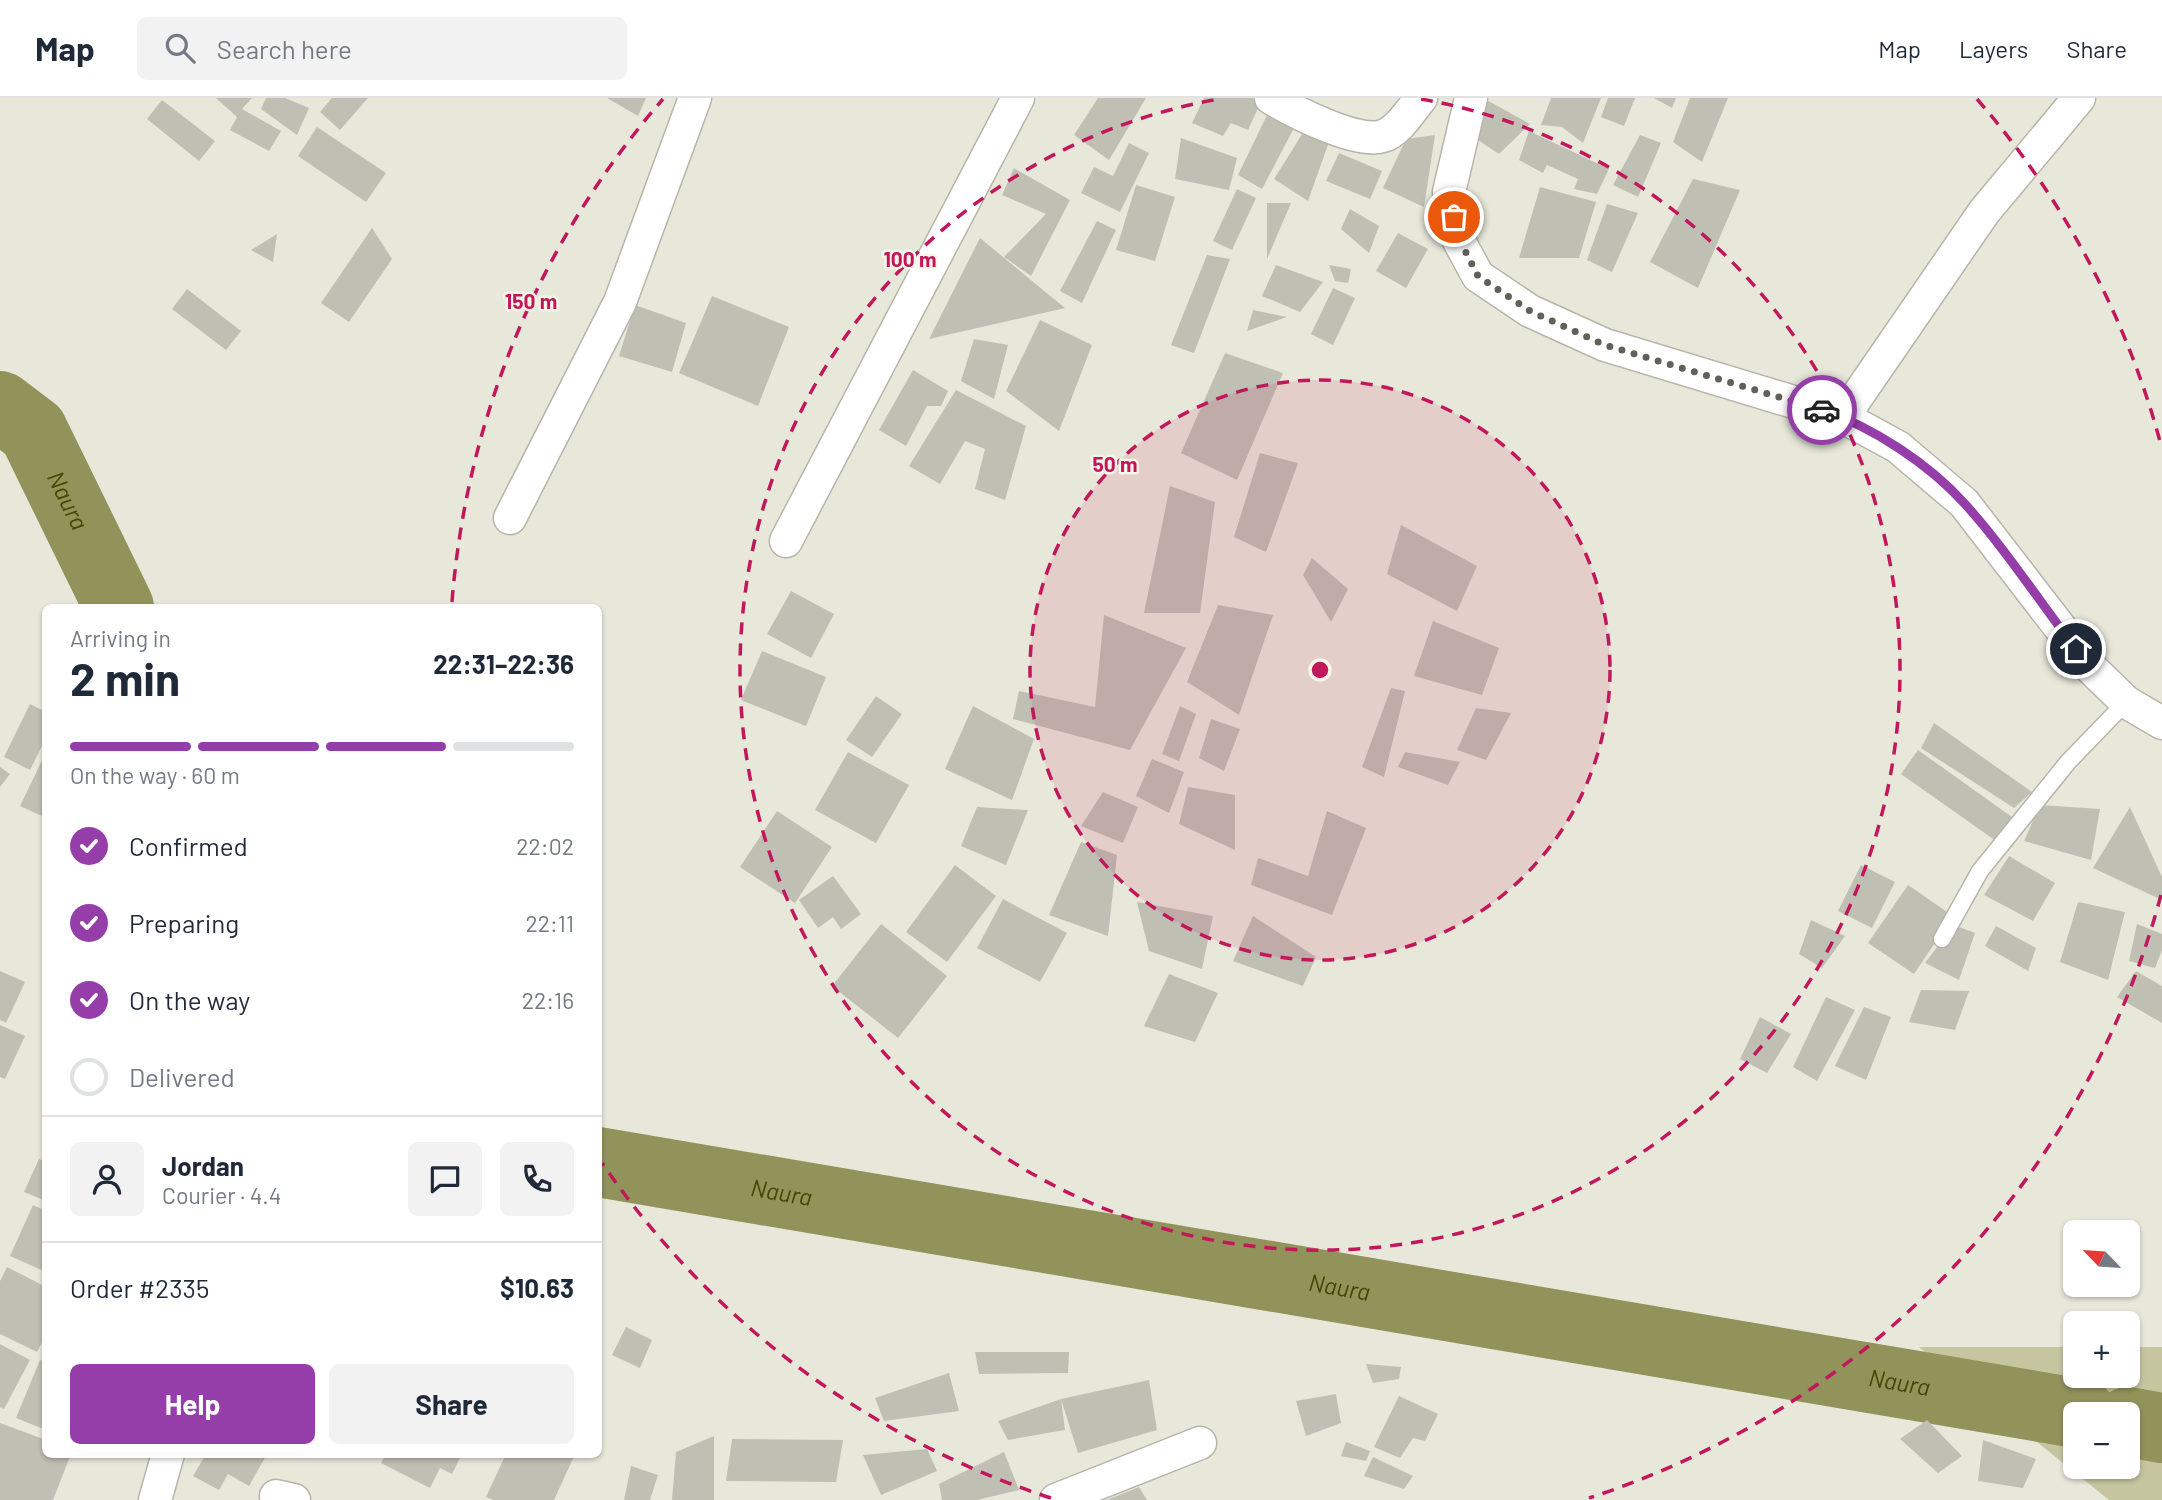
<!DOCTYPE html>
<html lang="en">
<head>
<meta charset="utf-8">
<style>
  :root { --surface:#fff; --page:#f2f2f3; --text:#1f2937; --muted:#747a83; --line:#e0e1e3; --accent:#953eaa }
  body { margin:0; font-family:Barlow,sans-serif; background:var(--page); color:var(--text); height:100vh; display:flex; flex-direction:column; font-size:26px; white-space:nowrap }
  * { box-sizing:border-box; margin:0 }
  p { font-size:23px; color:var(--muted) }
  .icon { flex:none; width:38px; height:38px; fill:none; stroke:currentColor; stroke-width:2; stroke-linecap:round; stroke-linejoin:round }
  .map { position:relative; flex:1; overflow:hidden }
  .drawer { position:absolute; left:42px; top:506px; width:560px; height:854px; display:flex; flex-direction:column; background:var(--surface); border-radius:10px; box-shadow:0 2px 5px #0004 }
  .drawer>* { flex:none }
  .needle { width:46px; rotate:295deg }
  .tools { position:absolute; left:2063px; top:1122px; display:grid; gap:14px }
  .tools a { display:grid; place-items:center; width:77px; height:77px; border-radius:10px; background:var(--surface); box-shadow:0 2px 5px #0004; font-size:35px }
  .pin { position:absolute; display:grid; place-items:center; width:60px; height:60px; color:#fff; margin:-30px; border:4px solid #fff; border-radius:50%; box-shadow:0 2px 7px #0007 }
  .courier { position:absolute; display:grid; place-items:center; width:70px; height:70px; margin:-35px; border:5px solid #953eaa; border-radius:50%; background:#fff; color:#222; box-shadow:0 2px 9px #0007 }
  .head em { font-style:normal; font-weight:700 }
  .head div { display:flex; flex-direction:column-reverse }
  .head { display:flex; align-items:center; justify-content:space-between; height:119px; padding:0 28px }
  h1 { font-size:46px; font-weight:700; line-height:52px }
  .bar { display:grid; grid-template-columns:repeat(4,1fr); gap:10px 7px; align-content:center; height:84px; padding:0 28px }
  .bar i { height:9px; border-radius:5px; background:var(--line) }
  .bar .on { background:var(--accent) }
  .bar p { grid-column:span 4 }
  .line { display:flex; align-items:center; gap:18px; padding:0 28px; border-top:2px solid var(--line) }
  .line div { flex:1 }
  .round { display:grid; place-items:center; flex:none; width:74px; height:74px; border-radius:10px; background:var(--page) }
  ol { padding:0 28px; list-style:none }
  li { display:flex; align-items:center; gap:21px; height:77px }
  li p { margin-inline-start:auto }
  li .icon { padding:7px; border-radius:50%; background:var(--accent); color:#fff; stroke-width:4 }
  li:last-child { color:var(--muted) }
  li i { width:38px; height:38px; border:4px solid var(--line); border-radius:50% }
  .primary-button { display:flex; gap:14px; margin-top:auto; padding:14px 28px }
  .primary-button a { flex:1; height:80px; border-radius:10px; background:var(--accent); color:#fff; font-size:28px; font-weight:700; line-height:80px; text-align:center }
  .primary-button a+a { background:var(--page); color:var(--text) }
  header { display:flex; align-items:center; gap:42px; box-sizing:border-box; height:98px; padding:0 35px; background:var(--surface); border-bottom:2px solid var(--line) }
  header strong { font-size:33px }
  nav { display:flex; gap:38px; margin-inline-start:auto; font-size:24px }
  .search { width:490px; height:63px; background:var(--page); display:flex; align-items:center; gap:18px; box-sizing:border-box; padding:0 24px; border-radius:10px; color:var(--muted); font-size:26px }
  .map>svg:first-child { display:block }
</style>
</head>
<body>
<header>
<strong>Map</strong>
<div class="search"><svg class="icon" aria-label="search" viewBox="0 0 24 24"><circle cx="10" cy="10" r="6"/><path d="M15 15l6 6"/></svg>Search here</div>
<nav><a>Map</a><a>Layers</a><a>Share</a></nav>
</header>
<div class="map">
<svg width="2162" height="1402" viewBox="0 0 2162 1402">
  <rect width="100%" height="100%" fill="#e7e8da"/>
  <path fill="#c5c6a0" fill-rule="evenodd" d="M 1919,1249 L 2075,1249 L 2076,1278 L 2128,1278 L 2128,1249 L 2162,1249 L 2162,1402 L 2109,1402 ZM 2076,1316 L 2128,1316 L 2128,1368 L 2076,1368 Z"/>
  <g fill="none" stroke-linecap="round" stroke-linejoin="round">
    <g stroke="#91935b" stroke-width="70">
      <path id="s1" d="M 0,308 L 33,333 L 119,509"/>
      <path id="s2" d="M 598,1064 L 2082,1316"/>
      <path d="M 2128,1324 L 2162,1330"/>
    </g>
  </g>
  <path fill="#bfc0b3" d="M 216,0 L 252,0 L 242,11 L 281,33 L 269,53 L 230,32 L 237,19 Z
    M 266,0 L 285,0 L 309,10 L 297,37 L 261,11 Z
    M 332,0 L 368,0 L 340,32 L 320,14 Z
    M 607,0 L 646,0 L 638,18 Z
    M 1098,0 L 1146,0 L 1109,62 L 1074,37 Z
    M 1204,0 L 1252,0 L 1261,4 L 1248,32 L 1231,25 L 1223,38 L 1192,25 Z
    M 1551,0 L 1601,0 L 1583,45 L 1562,29 L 1541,27 Z
    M 1608,0 L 1635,0 L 1624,28 L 1601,19 Z
    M 1654,0 L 1676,0 L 1672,10 Z
    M 1690,0 L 1728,0 L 1702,64 L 1673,44 Z
    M 1485,1 L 1530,26 L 1499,56 L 1469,36 Z
    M 162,2 L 215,43 L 199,63 L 147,21 Z
    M 1268,15 L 1295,28 L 1262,91 L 1238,77 Z
    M 317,29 L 386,75 L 366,104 L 298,58 Z
    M 1306,30 L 1329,44 L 1308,103 L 1274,81 Z
    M 1529,33 L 1609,71 L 1597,96 L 1574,91 L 1578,81 L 1547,67 L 1543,75 L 1519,62 Z
    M 1435,37 L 1424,109 L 1383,90 L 1406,41 Z
    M 1640,37 L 1661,45 L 1638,99 L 1613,87 Z
    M 1181,40 L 1237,60 L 1229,92 L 1175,81 Z
    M 1129,45 L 1149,55 L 1120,114 L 1081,95 L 1094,69 L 1113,78 Z
    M 1339,55 L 1382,73 L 1370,101 L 1326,83 Z
    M 1014,70 L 1070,102 L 1031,178 L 1004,159 L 1046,116 L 1002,97 Z
    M 1693,81 L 1740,92 L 1698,190 L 1650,164 Z
    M 1136,87 L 1175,99 L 1155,163 L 1116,152 Z
    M 1540,89 L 1596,104 L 1579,160 L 1519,160 Z
    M 1237,91 L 1256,100 L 1232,152 L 1213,143 Z
    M 1267,105 L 1291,105 L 1267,161 Z
    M 1607,106 L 1638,115 L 1612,174 L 1587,162 Z
    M 1350,111 L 1379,128 L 1369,155 L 1341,131 Z
    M 1097,123 L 1116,132 L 1082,205 L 1060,193 Z
    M 372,130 L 392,161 L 349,224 L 321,205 Z
    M 1398,135 L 1428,151 L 1406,190 L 1376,173 Z
    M 277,136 L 273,164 L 251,152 Z
    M 980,140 L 1065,210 L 929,241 Z
    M 1207,157 L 1230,161 L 1194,255 L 1171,247 Z
    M 1276,167 L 1323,184 L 1300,214 L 1262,198 Z
    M 1329,167 L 1351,171 L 1348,185 L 1335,183 Z
    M 1333,190 L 1355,200 L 1333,247 L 1311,236 Z
    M 187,191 L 241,233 L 226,252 L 172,211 Z
    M 712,198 L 789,229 L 758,308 L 679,275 Z
    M 635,207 L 686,225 L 672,274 L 619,258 Z
    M 1253,212 L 1287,219 L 1247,233 Z
    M 1040,222 L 1092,247 L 1059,333 L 1006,293 Z
    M 974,241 L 1008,247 L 994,301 L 961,283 Z
    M 1225,255 L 1283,275 L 1237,382 L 1181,355 Z
    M 913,272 L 948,293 L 941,308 L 927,308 L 906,348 L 879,332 Z
    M 956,292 L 1026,328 L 1005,402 L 975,391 L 985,351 L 965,343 L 940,386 L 909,368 Z
    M 1260,355 L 1298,365 L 1266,454 L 1234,439 Z
    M 1170,388 L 1215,404 L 1200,515 L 1144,515 Z
    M 1401,427 L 1477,468 L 1457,513 L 1387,476 Z
    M 1312,460 L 1348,491 L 1331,524 L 1303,477 Z
    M 791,493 L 834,516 L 811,560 L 767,536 Z
    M 1218,507 L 1273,517 L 1239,617 L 1187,584 Z
    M 1104,517 L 1186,550 L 1130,652 L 1013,621 L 1019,593 L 1095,609 Z
    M 1433,523 L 1499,550 L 1482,597 L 1414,578 Z
    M 762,553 L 826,579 L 806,628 L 741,602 Z
    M 1391,590 L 1405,593 L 1384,679 L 1362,669 Z
    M 876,598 L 902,616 L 872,659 L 846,642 Z
    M 30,606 L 46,614 L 46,640 L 30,672 L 4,659 Z
    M 973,608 L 1034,641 L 1012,702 L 945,671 Z
    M 1180,608 L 1196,616 L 1179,663 L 1162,656 Z
    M 1476,610 L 1511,615 L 1486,662 L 1457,652 Z
    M 1211,621 L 1240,631 L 1224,673 L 1199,660 Z
    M 1934,625 L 2032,694 L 2014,710 L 1921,650 Z
    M 1918,652 L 2012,719 L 1996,743 L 1901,676 Z
    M 46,654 L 46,720 L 20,708 Z
    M 848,654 L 909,687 L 876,745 L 815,712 Z
    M 1405,654 L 1460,664 L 1448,687 L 1398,669 Z
    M 1152,661 L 1184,674 L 1169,715 L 1136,698 Z
    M 0,669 L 10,676 L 0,689 Z
    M 1188,689 L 1235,697 L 1235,752 L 1179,726 Z
    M 1103,694 L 1138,709 L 1123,745 L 1081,728 Z
    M 2040,707 L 2100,711 L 2091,762 L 2024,743 Z
    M 977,709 L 1028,712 L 1006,767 L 961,748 Z
    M 2130,709 L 2162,779 L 2162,802 L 2093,770 Z
    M 777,713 L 832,749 L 795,805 L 740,769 Z
    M 1327,713 L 1366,730 L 1332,817 L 1251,787 L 1258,760 L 1308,778 Z
    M 1081,744 L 1117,757 L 1108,838 L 1049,817 Z
    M 2009,758 L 2055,785 L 2033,823 L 1984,797 Z
    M 955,767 L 996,798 L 947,864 L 906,834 Z
    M 1861,767 L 1895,784 L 1872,830 L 1838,813 Z
    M 833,778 L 861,816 L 841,831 L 833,819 L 818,830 L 799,802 Z
    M 1908,787 L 1953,818 L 1914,876 L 1868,845 Z
    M 1003,801 L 1067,835 L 1040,884 L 977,850 Z
    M 1137,804 L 1213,818 L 1202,871 L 1149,853 Z
    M 2078,804 L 2125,814 L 2108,882 L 2060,864 Z
    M 1253,818 L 1316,859 L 1303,888 L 1233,863 Z
    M 1811,822 L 1845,838 L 1822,870 L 1799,856 Z
    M 881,826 L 947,878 L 898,940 L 832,888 Z
    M 2137,826 L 2162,836 L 2162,852 L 2155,870 L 2129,863 Z
    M 1954,827 L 1975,835 L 1959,882 L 1925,865 Z
    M 1996,828 L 2036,850 L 2028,873 L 1985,848 Z
    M 0,873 L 25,884 L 6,925 L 0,922 Z
    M 2136,873 L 2162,888 L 2162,925 L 2117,899 Z
    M 1169,876 L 1218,895 L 1195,944 L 1144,928 Z
    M 1921,892 L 1969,893 L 1955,932 L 1909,924 Z
    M 1826,899 L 1855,912 L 1817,983 L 1793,969 Z
    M 1864,909 L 1891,919 L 1866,982 L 1835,968 Z
    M 1760,919 L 1791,936 L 1767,975 L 1740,961 Z
    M 0,927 L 25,938 L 5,981 L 0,979 Z
    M 39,1061 L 46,1064 L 46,1103 L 24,1094 Z
    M 33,1107 L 46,1113 L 46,1174 L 10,1158 Z
    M 7,1169 L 46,1189 L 46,1237 L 37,1254 L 0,1236 L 0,1183 Z
    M 626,1229 L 652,1242 L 640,1270 L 612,1257 Z
    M 0,1246 L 30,1262 L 4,1311 L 0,1309 Z
    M 975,1254 L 1069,1254 L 1068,1275 L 979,1276 Z
    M 40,1262 L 46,1264 L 46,1332 L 16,1320 Z
    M 1366,1266 L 1401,1269 L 1399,1281 L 1373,1285 Z
    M 949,1275 L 959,1313 L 884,1323 L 875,1300 Z
    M 1149,1282 L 1157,1332 L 1078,1355 L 1061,1301 L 1065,1332 L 1008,1342 L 998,1323 L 1061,1301 Z
    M 1336,1296 L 1341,1325 L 1306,1338 L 1296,1303 Z
    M 1399,1298 L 1438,1316 L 1425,1343 L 1413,1340 L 1400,1360 L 1374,1349 Z
    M 1927,1322 L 1962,1358 L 1938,1375 L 1900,1341 Z
    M 0,1325 L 46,1342 L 46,1356 L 71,1356 L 53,1402 L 0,1402 Z
    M 714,1338 L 714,1402 L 672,1402 L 676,1354 Z
    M 732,1341 L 843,1342 L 836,1384 L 726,1383 Z
    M 1983,1342 L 2036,1361 L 2023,1390 L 1978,1383 Z
    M 1346,1344 L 1370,1353 L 1366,1363 L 1341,1358 Z
    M 927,1351 L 937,1373 L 881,1397 L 863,1357 Z
    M 1004,1354 L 1019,1392 L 977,1402 L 942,1402 L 939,1386 Z
    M 206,1356 L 267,1356 L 249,1388 L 228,1376 L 219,1392 L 193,1378 Z
    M 386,1356 L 462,1356 L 452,1376 L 440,1370 L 430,1390 L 381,1365 Z
    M 506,1356 L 575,1356 L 554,1402 L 493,1402 L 486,1399 Z
    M 1373,1359 L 1413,1378 L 1404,1391 L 1364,1378 Z
    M 631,1368 L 658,1377 L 650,1402 L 624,1402 Z
    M 1139,1389 L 1147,1402 L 1107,1402 Z"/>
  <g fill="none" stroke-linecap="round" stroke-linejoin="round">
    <defs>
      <path id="lane" d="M 1942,841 L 1980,773 L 2068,664 L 2126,604"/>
      <path id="street" d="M 1271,0 C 1293,13 1358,47 1383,38 C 1399,33 1411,12 1421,0
        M 1471,0 L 1449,94 L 1459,143 L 1478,178 L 1530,213 L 1605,247 L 1843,319 L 1898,349 L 1964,405 L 2092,571 L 2126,604 L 2162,625
        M 1843,319 L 1984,114 L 2079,0
        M 510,420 L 620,204 L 695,0
        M 786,443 L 1018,0
        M 276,1398 L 294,1402
        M 155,1402 L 168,1356
        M 1056,1402 L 1200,1345"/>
    </defs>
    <use href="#lane" stroke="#b5b6a9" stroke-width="19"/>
    <use href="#street" stroke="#b5b6a9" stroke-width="35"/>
    <use href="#lane" stroke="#fff" stroke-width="16"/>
    <use href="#street" stroke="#fff" stroke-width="32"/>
  </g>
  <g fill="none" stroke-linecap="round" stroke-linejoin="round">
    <path stroke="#616159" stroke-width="7" stroke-dasharray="0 12.6" d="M 1454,119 L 1460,143 L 1478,178 L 1530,213 L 1605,247 L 1822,312"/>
    <path stroke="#953eaa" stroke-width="9" d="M 1822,312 C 1873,329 1929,366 1965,406 C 2004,449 2040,504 2076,551"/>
  </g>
  <circle cx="1320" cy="572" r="290" fill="#c2185b" fill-opacity=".12"/>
  <g fill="none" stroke="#c2185b" stroke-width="3.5" stroke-dasharray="12 9">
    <circle cx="1320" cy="572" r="290"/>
    <path d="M1421 1A580 580 0 1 1 1219 1"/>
    <path d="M2161 797A871 871 0 0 1 1589 1400M1051 1400A871 871 0 0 1 602 1065M452 504A871 871 0 0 1 663 1M1977 1A871 871 0 0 1 2161 347"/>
  </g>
  <g text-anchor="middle" stroke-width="5" stroke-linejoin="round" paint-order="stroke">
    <g font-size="24" font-style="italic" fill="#474700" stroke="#f4f5e7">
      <text dy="8" stroke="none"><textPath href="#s1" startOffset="119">Naura</textPath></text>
      <text dy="8" stroke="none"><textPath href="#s2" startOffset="186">Naura</textPath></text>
      <text dy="8" stroke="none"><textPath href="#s2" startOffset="752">Naura</textPath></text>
      <text dy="8" stroke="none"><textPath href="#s2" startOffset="1320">Naura</textPath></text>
    </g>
  </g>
  <circle cx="1320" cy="572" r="10" fill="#c2185b" stroke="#f4f5e7" stroke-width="3.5"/>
  <g font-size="21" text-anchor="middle" font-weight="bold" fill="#c2185b" stroke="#f4f5e7" stroke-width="5" stroke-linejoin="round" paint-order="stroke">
    <text x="910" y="169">100 m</text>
    <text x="531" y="211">150 m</text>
    <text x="1115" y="374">50 m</text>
  </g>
</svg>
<div class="tools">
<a><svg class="needle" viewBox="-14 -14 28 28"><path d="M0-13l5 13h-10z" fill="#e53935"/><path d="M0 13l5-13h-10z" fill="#747a83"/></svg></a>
<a>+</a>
<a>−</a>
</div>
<div class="pin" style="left:1454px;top:119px;background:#ea580c"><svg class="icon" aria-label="bag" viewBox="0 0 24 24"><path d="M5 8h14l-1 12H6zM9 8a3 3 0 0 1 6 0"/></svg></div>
<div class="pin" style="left:2076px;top:551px;background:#1f2937"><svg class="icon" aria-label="home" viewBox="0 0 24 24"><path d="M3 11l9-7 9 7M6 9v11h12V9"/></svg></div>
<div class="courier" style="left:1822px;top:312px"><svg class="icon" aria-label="car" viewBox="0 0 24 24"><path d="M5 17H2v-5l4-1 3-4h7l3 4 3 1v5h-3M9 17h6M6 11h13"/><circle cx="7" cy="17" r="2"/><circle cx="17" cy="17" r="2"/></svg></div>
<section class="drawer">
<div class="head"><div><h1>2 min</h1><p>Arriving in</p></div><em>22:31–22:36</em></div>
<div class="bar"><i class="on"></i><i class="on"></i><i class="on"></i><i></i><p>On the way · 60 m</p></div>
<ol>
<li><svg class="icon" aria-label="check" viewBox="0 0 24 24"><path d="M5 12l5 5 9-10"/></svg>Confirmed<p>22:02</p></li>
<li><svg class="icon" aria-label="check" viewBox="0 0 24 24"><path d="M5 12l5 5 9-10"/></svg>Preparing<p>22:11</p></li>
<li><svg class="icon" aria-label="check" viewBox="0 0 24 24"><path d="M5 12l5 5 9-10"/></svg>On the way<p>22:16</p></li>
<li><i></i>Delivered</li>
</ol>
<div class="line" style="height:126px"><a class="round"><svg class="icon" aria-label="person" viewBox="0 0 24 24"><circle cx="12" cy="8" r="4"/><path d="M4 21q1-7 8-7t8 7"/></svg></a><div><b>Jordan</b><p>Courier · 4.4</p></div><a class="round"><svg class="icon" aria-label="chat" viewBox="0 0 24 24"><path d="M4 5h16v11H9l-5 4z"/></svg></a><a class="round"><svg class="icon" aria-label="phone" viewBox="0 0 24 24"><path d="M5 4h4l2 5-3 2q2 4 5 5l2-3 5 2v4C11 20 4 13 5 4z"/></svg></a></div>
<div class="line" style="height:91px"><div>Order #2335</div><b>$10.63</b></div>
<div class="primary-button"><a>Help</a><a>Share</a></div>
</section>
</div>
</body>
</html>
